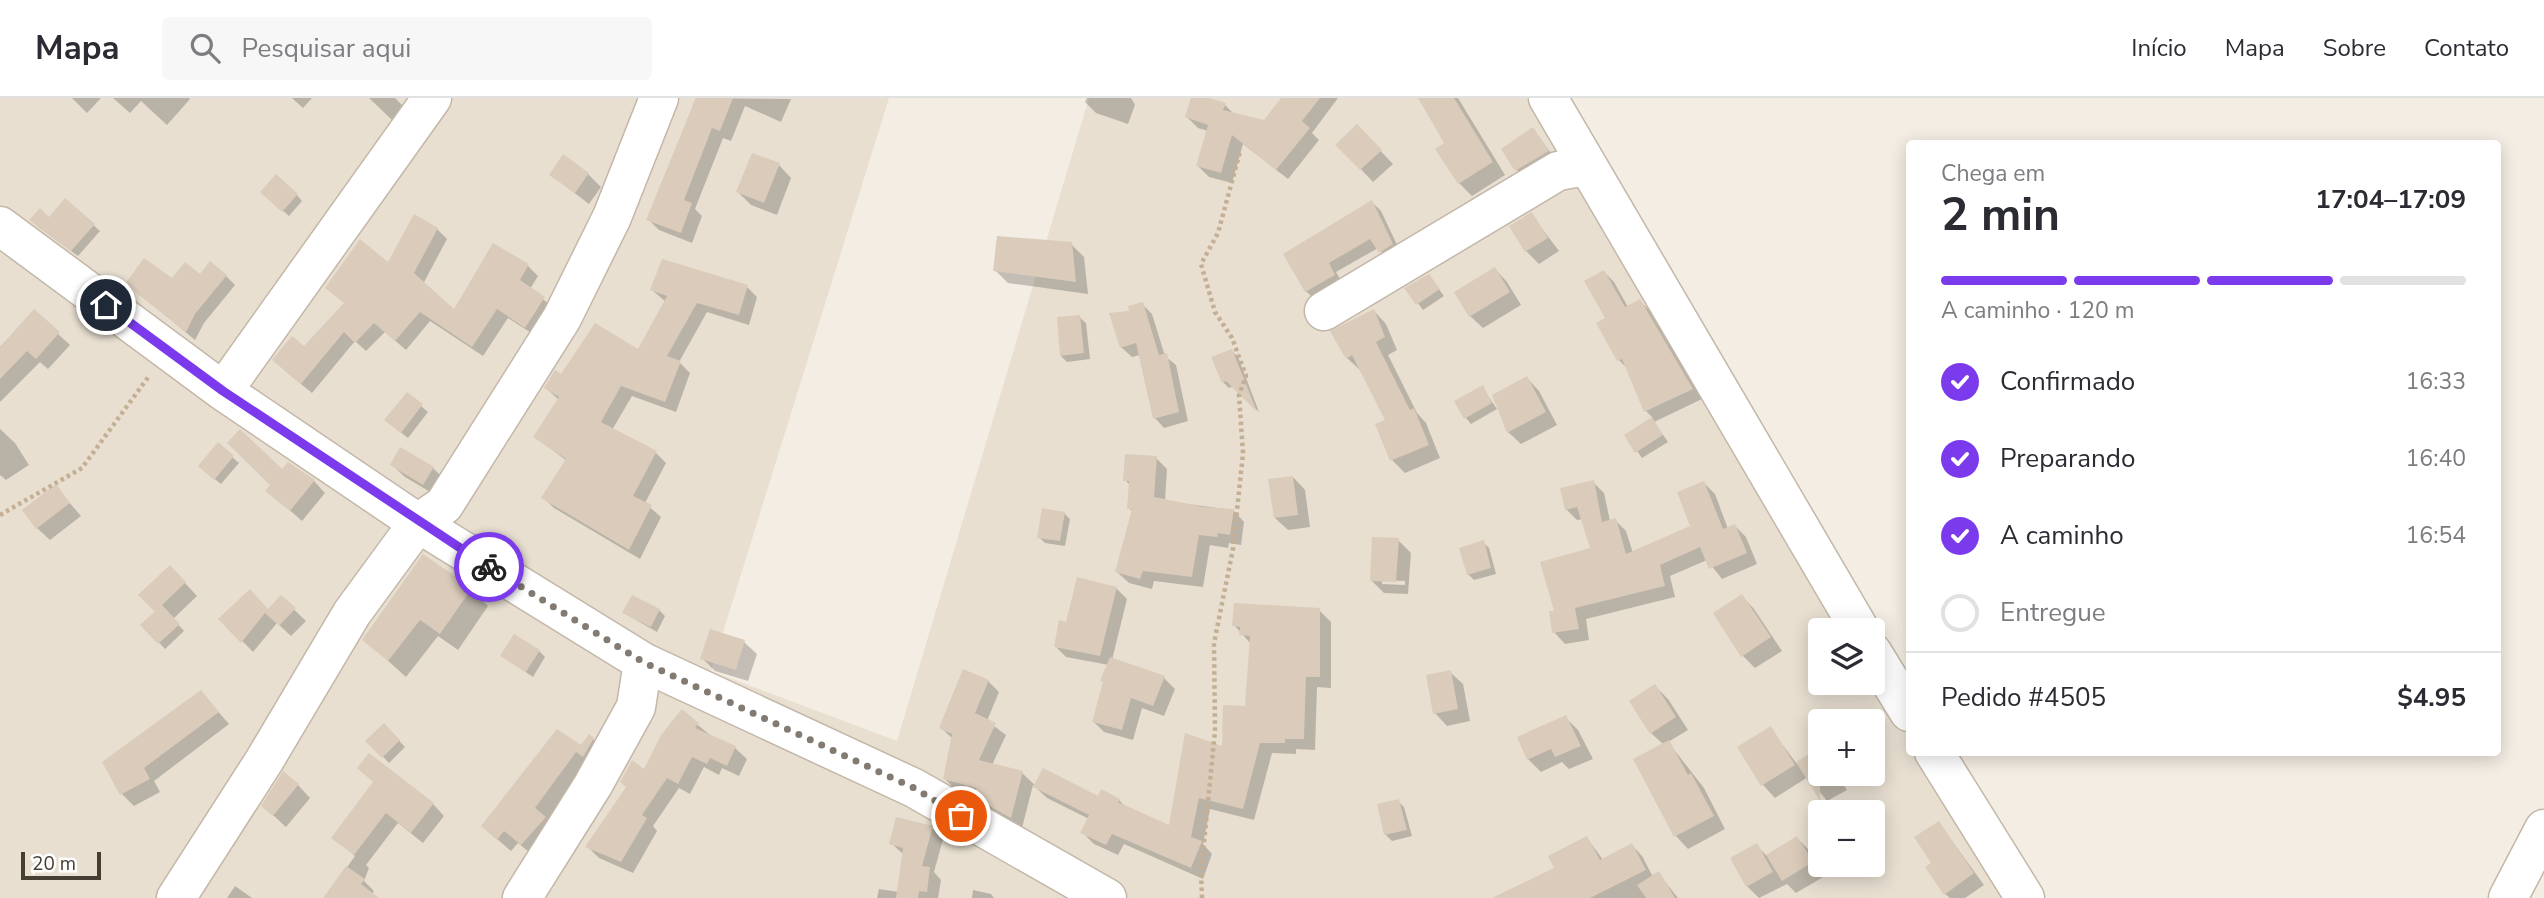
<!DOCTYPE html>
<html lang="pt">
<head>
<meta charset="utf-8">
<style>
  :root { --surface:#fff; --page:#f7f7f7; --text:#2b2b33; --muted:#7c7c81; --line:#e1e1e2; --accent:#7c3aed }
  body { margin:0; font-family:"Nunito Sans",sans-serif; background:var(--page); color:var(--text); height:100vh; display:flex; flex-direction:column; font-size:26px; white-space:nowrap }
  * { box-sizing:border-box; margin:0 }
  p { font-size:23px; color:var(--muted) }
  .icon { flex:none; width:38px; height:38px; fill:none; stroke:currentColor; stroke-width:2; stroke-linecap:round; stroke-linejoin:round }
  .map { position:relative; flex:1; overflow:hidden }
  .sheet { position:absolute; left:1906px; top:42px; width:595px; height:616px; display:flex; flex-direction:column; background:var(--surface); border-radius:7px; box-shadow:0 4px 18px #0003 }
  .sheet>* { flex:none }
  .tools { position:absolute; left:1808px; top:520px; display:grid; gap:14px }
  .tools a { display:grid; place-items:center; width:77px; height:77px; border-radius:7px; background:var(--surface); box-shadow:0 4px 18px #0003; font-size:35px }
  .scale { position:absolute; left:21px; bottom:18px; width:80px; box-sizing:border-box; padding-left:7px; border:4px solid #463d33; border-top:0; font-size:19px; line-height:24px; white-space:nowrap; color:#463d33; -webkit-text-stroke:5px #fff; paint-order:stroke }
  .pin { position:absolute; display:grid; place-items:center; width:60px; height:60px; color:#fff; margin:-30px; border:4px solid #fff; border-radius:50%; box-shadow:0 2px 7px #0007 }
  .courier { position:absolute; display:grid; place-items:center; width:70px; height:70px; margin:-35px; border:5px solid #7c3aed; border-radius:50%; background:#fff; color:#222; box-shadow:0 2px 9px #0007 }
  .head em { font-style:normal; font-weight:700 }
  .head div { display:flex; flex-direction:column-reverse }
  .head { display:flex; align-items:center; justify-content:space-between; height:119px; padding:0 35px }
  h1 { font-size:46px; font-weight:700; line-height:52px }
  .bar { display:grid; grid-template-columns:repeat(4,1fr); gap:10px 7px; align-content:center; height:84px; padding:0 35px }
  .bar i { height:9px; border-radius:5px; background:var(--line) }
  .bar .selected { background:var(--accent) }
  .bar p { grid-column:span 4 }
  .line { display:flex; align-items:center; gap:18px; padding:0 35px; border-top:2px solid var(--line) }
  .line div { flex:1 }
  ol { padding:0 35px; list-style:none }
  li { display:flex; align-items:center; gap:21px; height:77px }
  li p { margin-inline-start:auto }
  li .icon { padding:7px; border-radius:50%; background:var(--accent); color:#fff; stroke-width:4 }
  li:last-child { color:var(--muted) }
  li i { width:38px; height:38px; border:4px solid var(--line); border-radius:50% }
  header { display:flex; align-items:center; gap:42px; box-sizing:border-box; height:98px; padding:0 35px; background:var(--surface); border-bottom:2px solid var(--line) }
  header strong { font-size:33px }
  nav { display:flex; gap:38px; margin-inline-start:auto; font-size:24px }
  .search { width:490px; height:63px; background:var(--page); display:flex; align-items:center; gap:18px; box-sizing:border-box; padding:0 24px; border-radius:7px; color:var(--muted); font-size:26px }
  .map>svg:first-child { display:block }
</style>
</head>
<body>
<header>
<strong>Mapa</strong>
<div class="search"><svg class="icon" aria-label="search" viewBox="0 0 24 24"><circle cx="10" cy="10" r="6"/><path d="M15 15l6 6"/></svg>Pesquisar aqui</div>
<nav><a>Início</a><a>Mapa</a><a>Sobre</a><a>Contato</a></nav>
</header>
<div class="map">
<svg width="2544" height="800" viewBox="0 0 2544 800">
  <rect width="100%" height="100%" fill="#f4ede3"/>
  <path fill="#e8dfd1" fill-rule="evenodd" d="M 0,0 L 889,0 L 711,573 L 897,643 L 1089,0 L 1526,0 L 1854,532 L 1820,532 L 1820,584 L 1872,584 L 1909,622 L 1909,654 L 1929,655 L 2019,800 L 0,800 ZM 1820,623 L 1872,623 L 1872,676 L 1820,676 ZM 1820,714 L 1872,714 L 1872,766 L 1820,766 Z"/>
  <path fill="#0003" fill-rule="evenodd" d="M 72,0 L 101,0 L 87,15 Z
    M 113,0 L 189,0 L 190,1 L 167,27 L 141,3 L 130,15 Z
    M 292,0 L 312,0 L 303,10 Z
    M 369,0 L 395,0 L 404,9 L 392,22 Z
    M 696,0 L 791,1 L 781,24 L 745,8 L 731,43 L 723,40 L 695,111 L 702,118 L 692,145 L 659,132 L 648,121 Z
    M 1087,0 L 1131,0 L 1135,7 L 1128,26 L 1096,15 L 1085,4 Z
    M 1193,0 L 1225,7 L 1235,17 L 1265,24 L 1283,0 L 1338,0 L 1312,35 L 1319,42 L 1288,81 L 1243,46 L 1232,85 L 1209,79 L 1198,68 L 1208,33 L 1198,30 L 1187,19 Z
    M 1420,0 L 1458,0 L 1505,77 L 1472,98 L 1459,85 L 1438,51 L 1446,46 Z
    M 1357,28 L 1393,66 L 1373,84 L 1338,47 Z
    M 1533,31 L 1560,67 L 1529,85 L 1517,72 Z
    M 779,67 L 791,80 L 777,117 L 751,107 L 738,94 Z
    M 588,76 L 601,89 L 589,106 L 551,77 Z
    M 297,97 L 302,103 L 289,118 L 268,100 Z
    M 65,102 L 100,133 L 78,158 L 37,128 L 50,121 Z
    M 1372,104 L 1381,113 L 1401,155 L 1389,162 L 1378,150 L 1336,174 L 1343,186 L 1315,202 L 1306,193 Z
    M 1531,116 L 1559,153 L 1539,166 L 1526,153 Z
    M 437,131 L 447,141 L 423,186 L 455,213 L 493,147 L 528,168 L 538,178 L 530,191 L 554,210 L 536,238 L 508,220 L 483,258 L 430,223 L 406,252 L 385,234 L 366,253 L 355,243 L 312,295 L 284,272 L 346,206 L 327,190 L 389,167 Z
    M 1071,146 L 1084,159 L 1088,196 L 1008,185 L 995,172 Z
    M 1495,171 L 1507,184 L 1521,207 L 1483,230 L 1470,218 Z
    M 1604,174 L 1614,184 L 1628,209 L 1640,203 L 1650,213 L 1702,301 L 1654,324 L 1668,344 L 1642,360 L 1626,337 L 1653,320 L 1646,313 L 1628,271 L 1619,262 L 1608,220 Z
    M 200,178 L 226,178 L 235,187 L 204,225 L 195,242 L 128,186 Z
    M 1429,178 L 1444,198 L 1423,212 L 1407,191 Z
    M 747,189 L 757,199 L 749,227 L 707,214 L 679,264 L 690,275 L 676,314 L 632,298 L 612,332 L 656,355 L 666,365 L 645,405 L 661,419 L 640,461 L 554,410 L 544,400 L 567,363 L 535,339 L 559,302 L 546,290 L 562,279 L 639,254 L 666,204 L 652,192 Z
    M 1142,206 L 1152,216 L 1165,258 L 1176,267 L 1188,323 L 1164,330 L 1155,320 L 1140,257 L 1132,259 L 1122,250 L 1111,216 L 1131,214 Z
    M 1374,213 L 1386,226 L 1397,252 L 1388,257 L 1417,315 L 1426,325 L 1440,360 L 1405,375 L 1392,362 L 1388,323 L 1360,272 L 1347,260 Z
    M 34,214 L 70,247 L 48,271 L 40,264 L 0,304 L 0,249 Z
    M 1079,219 L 1086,225 L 1090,261 L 1067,264 L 1061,258 Z
    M 1232,253 L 1238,259 L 1259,314 L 1233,288 L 1229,290 L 1223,284 Z
    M 1527,280 L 1539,293 L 1557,327 L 1521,346 L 1508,334 Z
    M 1482,289 L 1497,311 L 1471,326 L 1466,320 Z
    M 407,296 L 428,314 L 408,340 L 393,328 Z
    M 0,331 L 15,345 L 29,367 L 6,382 L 0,377 Z
    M 218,347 L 239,365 L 221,386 L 206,374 Z
    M 1156,360 L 1167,371 L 1165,403 L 1233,412 L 1244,424 L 1241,447 L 1229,445 L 1228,450 L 1210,447 L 1203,489 L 1154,483 L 1152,491 L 1129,485 L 1117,474 L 1133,414 L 1129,410 L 1131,388 L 1125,382 Z
    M 392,367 L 433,370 L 446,383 L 437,398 L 405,379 Z
    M 283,373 L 314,383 L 325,395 L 302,423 L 267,392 Z
    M 1293,379 L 1305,392 L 1310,429 L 1288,432 L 1275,420 Z
    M 1593,384 L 1604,395 L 1610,423 L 1615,422 L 1626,433 L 1633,455 L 1692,429 L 1704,385 L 1715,396 L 1728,431 L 1735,428 L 1746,439 L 1757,466 L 1722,481 L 1707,462 L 1670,478 L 1675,499 L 1586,521 L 1589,542 L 1565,546 L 1554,534 L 1556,514 L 1592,452 L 1583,421 L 1577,422 L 1566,411 Z
    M 56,389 L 81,418 L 50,442 L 37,430 Z
    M 1064,415 L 1070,421 L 1065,448 L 1045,445 L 1039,439 Z
    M 1398,442 L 1411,455 L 1408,496 L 1384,495 L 1372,483 ZM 1382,482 L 1405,483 L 1405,487 L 1382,486 Z
    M 1483,444 L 1489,450 L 1496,476 L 1474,482 L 1468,476 Z
    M 170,469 L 197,498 L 173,521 L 184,533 L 165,551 L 143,527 L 157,514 Z
    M 1116,490 L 1127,501 L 1112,562 L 1164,580 L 1175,591 L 1164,618 L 1142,610 L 1133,642 L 1104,634 L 1093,623 L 1109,567 L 1066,559 L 1055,548 L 1067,526 Z
    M 471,491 L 488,508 L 458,552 L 438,538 L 406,579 L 364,541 Z
    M 1742,498 L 1754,511 L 1782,553 L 1755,570 L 1743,558 Z
    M 281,499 L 306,523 L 291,538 L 277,525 L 253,554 L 221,521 L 268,513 Z
    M 659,512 L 665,518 L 657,534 L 624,515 Z
    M 1319,512 L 1331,524 L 1331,590 L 1317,589 L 1315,652 L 1296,651 L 1296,656 L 1272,655 L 1254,722 L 1210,711 L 1203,746 L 1212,756 L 1203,781 L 1124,746 L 1118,757 L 1094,746 L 1082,734 L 1089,721 L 1047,700 L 1033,687 L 1022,730 L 991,712 L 979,698 L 956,692 L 945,681 L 953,641 L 941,630 L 988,583 L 999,594 L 987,623 L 1006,637 L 992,667 L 1022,675 L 1036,688 L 1119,702 L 1126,709 L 1170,729 L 1224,651 L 1247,609 L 1251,546 L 1234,527 Z
    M 744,544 L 757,556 L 748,583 L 715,573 L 702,560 Z
    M 539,553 L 545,559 L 533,579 L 502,558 Z
    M 1450,574 L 1463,586 L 1470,623 L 1447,628 L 1435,615 Z
    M 1655,588 L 1668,601 L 1688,632 L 1668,644 L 1704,690 L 1725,731 L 1688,751 L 1676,738 L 1635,662 L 1664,647 L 1651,635 Z
    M 201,594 L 229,626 L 154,683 L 160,694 L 134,708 L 122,696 L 105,664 Z
    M 682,614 L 715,641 L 735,650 L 747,661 L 739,678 L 722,670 L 719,677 L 704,669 L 690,696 L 679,690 L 653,728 L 657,733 L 633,775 L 599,760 L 588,749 L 645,673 Z
    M 1565,619 L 1578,632 L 1593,661 L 1569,671 L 1562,664 L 1541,674 L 1528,661 Z
    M 384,627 L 405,649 L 389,665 L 368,643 Z
    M 1770,630 L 1797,666 L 1820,654 L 1820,676 L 1837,676 L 1847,692 L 1827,703 L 1808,679 L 1775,700 L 1763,687 L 1739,650 Z
    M 558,633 L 582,650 L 593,641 L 606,654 L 590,665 L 547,722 L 558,733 L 535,759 L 518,745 L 511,753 L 496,740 Z
    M 375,685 L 433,706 L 444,718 L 423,745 L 398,725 L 366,767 L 369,770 L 364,783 L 374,793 L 369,800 L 325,800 L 355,758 L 334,739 Z
    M 298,687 L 310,700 L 286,729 L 263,708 Z
    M 1398,703 L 1404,709 L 1412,738 L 1392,743 L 1386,737 Z
    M 1939,725 L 1984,787 L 1965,800 L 1950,800 L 1945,796 L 1933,766 Z
    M 932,730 L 943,741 L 934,774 L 941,782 L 938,800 L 877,800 L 879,791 L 899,794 L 904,757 L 891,745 Z
    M 1587,740 L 1603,762 L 1632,747 L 1642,758 L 1653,779 L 1658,775 L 1678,800 L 1508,800 L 1556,771 Z
    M 1797,740 L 1810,753 L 1825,778 L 1796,795 L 1787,786 L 1759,800 L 1747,788 L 1756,747 L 1767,758 Z
    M 235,788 L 252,800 L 227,800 Z
    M 973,792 L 991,796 L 994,800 L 972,800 Z"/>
  <path fill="#dacbba" d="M 696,0 L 733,0 L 720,33 L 712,30 L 684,102 L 692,105 L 681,135 L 646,122 Z
    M 1191,0 L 1210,0 L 1226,5 L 1223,12 L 1264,22 L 1281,0 L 1320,0 L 1302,23 L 1310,30 L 1276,72 L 1232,37 L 1221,75 L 1196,68 L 1208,27 L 1185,19 Z
    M 1418,0 L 1454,0 L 1493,64 L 1458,86 L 1435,51 L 1444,45 Z
    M 1357,26 L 1382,52 L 1360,72 L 1335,47 Z
    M 1533,29 L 1549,53 L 1515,73 L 1501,51 Z
    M 752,55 L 780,65 L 764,105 L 736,94 Z
    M 563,56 L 589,75 L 575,95 L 549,77 Z
    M 276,76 L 298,96 L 282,114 L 260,94 Z
    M 65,100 L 95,126 L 71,153 L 29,122 L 40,110 L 49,119 Z
    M 1372,102 L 1393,146 L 1379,155 L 1370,141 L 1329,165 L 1335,177 L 1305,194 L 1283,156 Z
    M 1532,114 L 1548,140 L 1525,154 L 1509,128 Z
    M 414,116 L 438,130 L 414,175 L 454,211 L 493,145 L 529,166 L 520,182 L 545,199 L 525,230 L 497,211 L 472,249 L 420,214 L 395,243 L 374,225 L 355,245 L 344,234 L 301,286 L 272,262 L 292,238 L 304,248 L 344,205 L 325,190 L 360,141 L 388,164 Z
    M 997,138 L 1072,144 L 1076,184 L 993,173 Z
    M 144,160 L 172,180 L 185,164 L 200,176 L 210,163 L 227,177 L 195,216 L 186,234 L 125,186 Z
    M 662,161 L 748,187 L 739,217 L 697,205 L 667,258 L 681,263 L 665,304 L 621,288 L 601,324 L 657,353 L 633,398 L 652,407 L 629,452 L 541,400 L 566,361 L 533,339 L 559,299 L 544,290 L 555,272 L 561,276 L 595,225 L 638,251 L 667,198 L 650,192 Z
    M 1495,169 L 1510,194 L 1469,219 L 1454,194 Z
    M 1604,172 L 1625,209 L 1640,201 L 1693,291 L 1644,314 L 1622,261 L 1617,263 L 1596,225 L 1605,220 L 1584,183 Z
    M 1429,176 L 1440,191 L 1416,207 L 1404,190 Z
    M 1143,204 L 1159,257 L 1167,255 L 1179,314 L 1153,321 L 1136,245 L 1120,250 L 1109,215 L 1129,213 L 1128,208 Z
    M 34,211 L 60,234 L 36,261 L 27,253 L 0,281 L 0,249 Z
    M 1374,211 L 1385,239 L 1376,244 L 1410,312 L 1414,310 L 1429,347 L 1390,363 L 1375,326 L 1385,322 L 1352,257 L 1346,261 L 1330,233 Z
    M 1080,217 L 1084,255 L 1060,258 L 1057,219 Z
    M 1232,251 L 1257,314 L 1226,283 L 1222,285 L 1211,259 Z
    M 1527,278 L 1546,314 L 1507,335 L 1492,297 Z
    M 1483,287 L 1492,305 L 1464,321 L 1454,303 Z
    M 407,294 L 423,306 L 401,335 L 384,322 Z
    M 1652,319 L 1663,337 L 1635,355 L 1624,337 Z
    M 240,331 L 282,371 L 288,364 L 315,382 L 290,413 L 265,393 L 270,387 L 227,345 Z
    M 218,344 L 234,358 L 214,382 L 198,368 Z
    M 400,349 L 434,369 L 423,387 L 390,367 Z
    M 1125,356 L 1157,358 L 1154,399 L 1204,409 L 1234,411 L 1230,437 L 1218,435 L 1217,439 L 1199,437 L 1192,479 L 1143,473 L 1140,481 L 1115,474 L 1132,411 L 1127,411 L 1129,383 L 1123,383 Z
    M 1293,378 L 1298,417 L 1274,420 L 1268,381 Z
    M 1594,382 L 1602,424 L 1616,420 L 1626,456 L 1690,428 L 1677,394 L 1704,383 L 1723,431 L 1735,426 L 1747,455 L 1709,471 L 1700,449 L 1660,467 L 1665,488 L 1575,510 L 1579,531 L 1552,535 L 1549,513 L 1554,513 L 1540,464 L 1590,450 L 1577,409 L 1565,412 L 1560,390 Z
    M 56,386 L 70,405 L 36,431 L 22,412 Z
    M 1042,410 L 1065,414 L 1060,443 L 1037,440 Z
    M 1372,439 L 1399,440 L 1396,484 L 1370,483 Z
    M 1484,442 L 1491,470 L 1467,477 L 1459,450 Z
    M 423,456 L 472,490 L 440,536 L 420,522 L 388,563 L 362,542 Z
    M 170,467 L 186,484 L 155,514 L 138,497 Z
    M 1077,479 L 1117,489 L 1100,558 L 1054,549 L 1059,522 L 1066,524 Z
    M 250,491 L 268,511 L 281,497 L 296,510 L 279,528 L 265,515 L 241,545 L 218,521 Z
    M 1742,496 L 1771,539 L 1741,559 L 1713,515 Z
    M 632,497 L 660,511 L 651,529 L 622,515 Z
    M 1234,505 L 1320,510 L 1320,579 L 1306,579 L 1304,641 L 1285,641 L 1285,645 L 1260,645 L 1243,711 L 1199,700 L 1191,739 L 1202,743 L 1191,770 L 1112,736 L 1106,747 L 1080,735 L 1089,717 L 1033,689 L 1043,670 L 1098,698 L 1101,691 L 1120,701 L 1118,704 L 1169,727 L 1185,635 L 1222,648 L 1223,607 L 1245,608 L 1250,538 L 1239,537 L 1240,529 L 1232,528 Z
    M 162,507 L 180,526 L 158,546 L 140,527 Z
    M 710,531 L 745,542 L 736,572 L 700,561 Z
    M 514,536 L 540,552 L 526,574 L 500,558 Z
    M 1110,559 L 1165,578 L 1153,608 L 1131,600 L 1122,632 L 1092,624 L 1103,584 L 1100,583 Z
    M 963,571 L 989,582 L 975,615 L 996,625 L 979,662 L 1023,673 L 1011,720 L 977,701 L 976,690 L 943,681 L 952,636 L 939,630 Z
    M 1451,572 L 1458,611 L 1433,616 L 1426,577 Z
    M 1655,586 L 1676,619 L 1650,636 L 1629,603 Z
    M 201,592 L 219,614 L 144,670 L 150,681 L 120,697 L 102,664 Z
    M 682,611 L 699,625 L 695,630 L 736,648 L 727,668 L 710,660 L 707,666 L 692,659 L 678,686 L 667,680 L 642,717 L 647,720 L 621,764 L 585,749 L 626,689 L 620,684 L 632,662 L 644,671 L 661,637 Z
    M 1566,617 L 1581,648 L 1555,659 L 1551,651 L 1527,662 L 1517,639 Z
    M 384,625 L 400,642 L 382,660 L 365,643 Z
    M 1771,628 L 1795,667 L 1761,688 L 1737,649 Z
    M 557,631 L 581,647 L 589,636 L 594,640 L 583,659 L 576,654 L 579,650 L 535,710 L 546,719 L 521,747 L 504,733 L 497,742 L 481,728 Z
    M 1669,642 L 1688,677 L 1691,675 L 1714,718 L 1674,739 L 1633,661 Z
    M 1820,649 L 1820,703 L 1796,664 Z
    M 369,655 L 434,705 L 411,735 L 386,715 L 354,757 L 331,740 L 373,684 L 357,670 Z
    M 283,673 L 299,686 L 273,718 L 261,708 Z
    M 1399,701 L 1407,732 L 1384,737 L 1377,706 Z
    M 896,719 L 933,728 L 922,768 L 930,769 L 927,794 L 919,793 L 918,800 L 896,800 L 903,750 L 889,746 Z
    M 1939,723 L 1974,775 L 1944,797 L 1925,769 L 1931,765 L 1914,739 Z
    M 1587,738 L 1600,762 L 1632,745 L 1646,772 L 1590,800 L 1492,800 L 1554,770 L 1548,758 Z
    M 1797,738 L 1813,764 L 1782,783 L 1766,757 Z
    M 1757,745 L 1773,774 L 1746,789 L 1730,760 Z
    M 346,768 L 365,781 L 361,786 L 379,800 L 323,800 Z
    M 1659,773 L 1675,800 L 1646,800 L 1637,787 Z"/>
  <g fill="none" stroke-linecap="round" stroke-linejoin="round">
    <defs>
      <path id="minor" d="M 1548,0 L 1860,532
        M 0,128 L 223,293 L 418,425 L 643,564 L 914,690 L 1107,800
        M 1324,213 L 1558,73 L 1586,68
        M 223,293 L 432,0
        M 1872,554 L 1909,614
        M 1934,654 L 2025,800
        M 176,800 L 264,663 L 352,515 L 418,425 L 444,407 L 562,220 L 612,119 L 659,0
        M 522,800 L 593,687 L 636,609 L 643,564
        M 2508,800 L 2544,731"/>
    </defs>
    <use href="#minor" stroke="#c3b7a8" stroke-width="41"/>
    <path stroke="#c4af94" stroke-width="4.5" stroke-dasharray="3.5 3.5" stroke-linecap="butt" d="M 0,417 L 82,370 L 149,278
      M 1202,800 L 1201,775 L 1215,633 L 1214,545 L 1233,451 L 1243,355 L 1239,297 L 1246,278 L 1232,240 L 1215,214 L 1201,166 L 1218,135 L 1240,54"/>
    <use href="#minor" stroke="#fff" stroke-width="38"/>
  </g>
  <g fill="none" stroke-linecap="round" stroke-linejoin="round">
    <path stroke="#837b71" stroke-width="7" stroke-dasharray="0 12.6" d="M 489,469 L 643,564 L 914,690 L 961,718"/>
    <path stroke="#7c3aed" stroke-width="9" d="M 106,207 L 223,293 L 489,469"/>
  </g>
</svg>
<div class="tools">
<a><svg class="icon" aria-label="layers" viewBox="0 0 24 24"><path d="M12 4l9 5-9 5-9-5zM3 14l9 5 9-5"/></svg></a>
<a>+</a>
<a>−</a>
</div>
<div class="scale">20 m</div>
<div class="pin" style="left:961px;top:718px;background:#ea580c"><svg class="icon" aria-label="bag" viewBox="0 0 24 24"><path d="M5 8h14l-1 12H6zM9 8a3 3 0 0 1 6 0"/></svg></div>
<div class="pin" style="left:106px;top:207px;background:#1f2937"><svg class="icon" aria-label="home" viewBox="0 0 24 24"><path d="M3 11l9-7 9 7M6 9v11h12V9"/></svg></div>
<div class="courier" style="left:489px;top:469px"><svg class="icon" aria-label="bike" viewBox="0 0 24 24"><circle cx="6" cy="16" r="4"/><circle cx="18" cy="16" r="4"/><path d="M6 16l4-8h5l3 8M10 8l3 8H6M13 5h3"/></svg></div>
<section class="sheet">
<div class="head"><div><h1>2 min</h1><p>Chega em</p></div><em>17:04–17:09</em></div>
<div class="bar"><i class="selected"></i><i class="selected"></i><i class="selected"></i><i></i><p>A caminho · 120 m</p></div>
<ol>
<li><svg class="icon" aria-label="check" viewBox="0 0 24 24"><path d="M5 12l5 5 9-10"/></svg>Confirmado<p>16:33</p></li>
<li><svg class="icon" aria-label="check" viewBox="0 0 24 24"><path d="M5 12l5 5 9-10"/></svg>Preparando<p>16:40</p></li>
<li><svg class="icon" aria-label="check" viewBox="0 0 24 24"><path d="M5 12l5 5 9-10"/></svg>A caminho<p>16:54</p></li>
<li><i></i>Entregue</li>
</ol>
<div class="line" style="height:91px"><div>Pedido #4505</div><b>$4.95</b></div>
</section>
</div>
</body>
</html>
